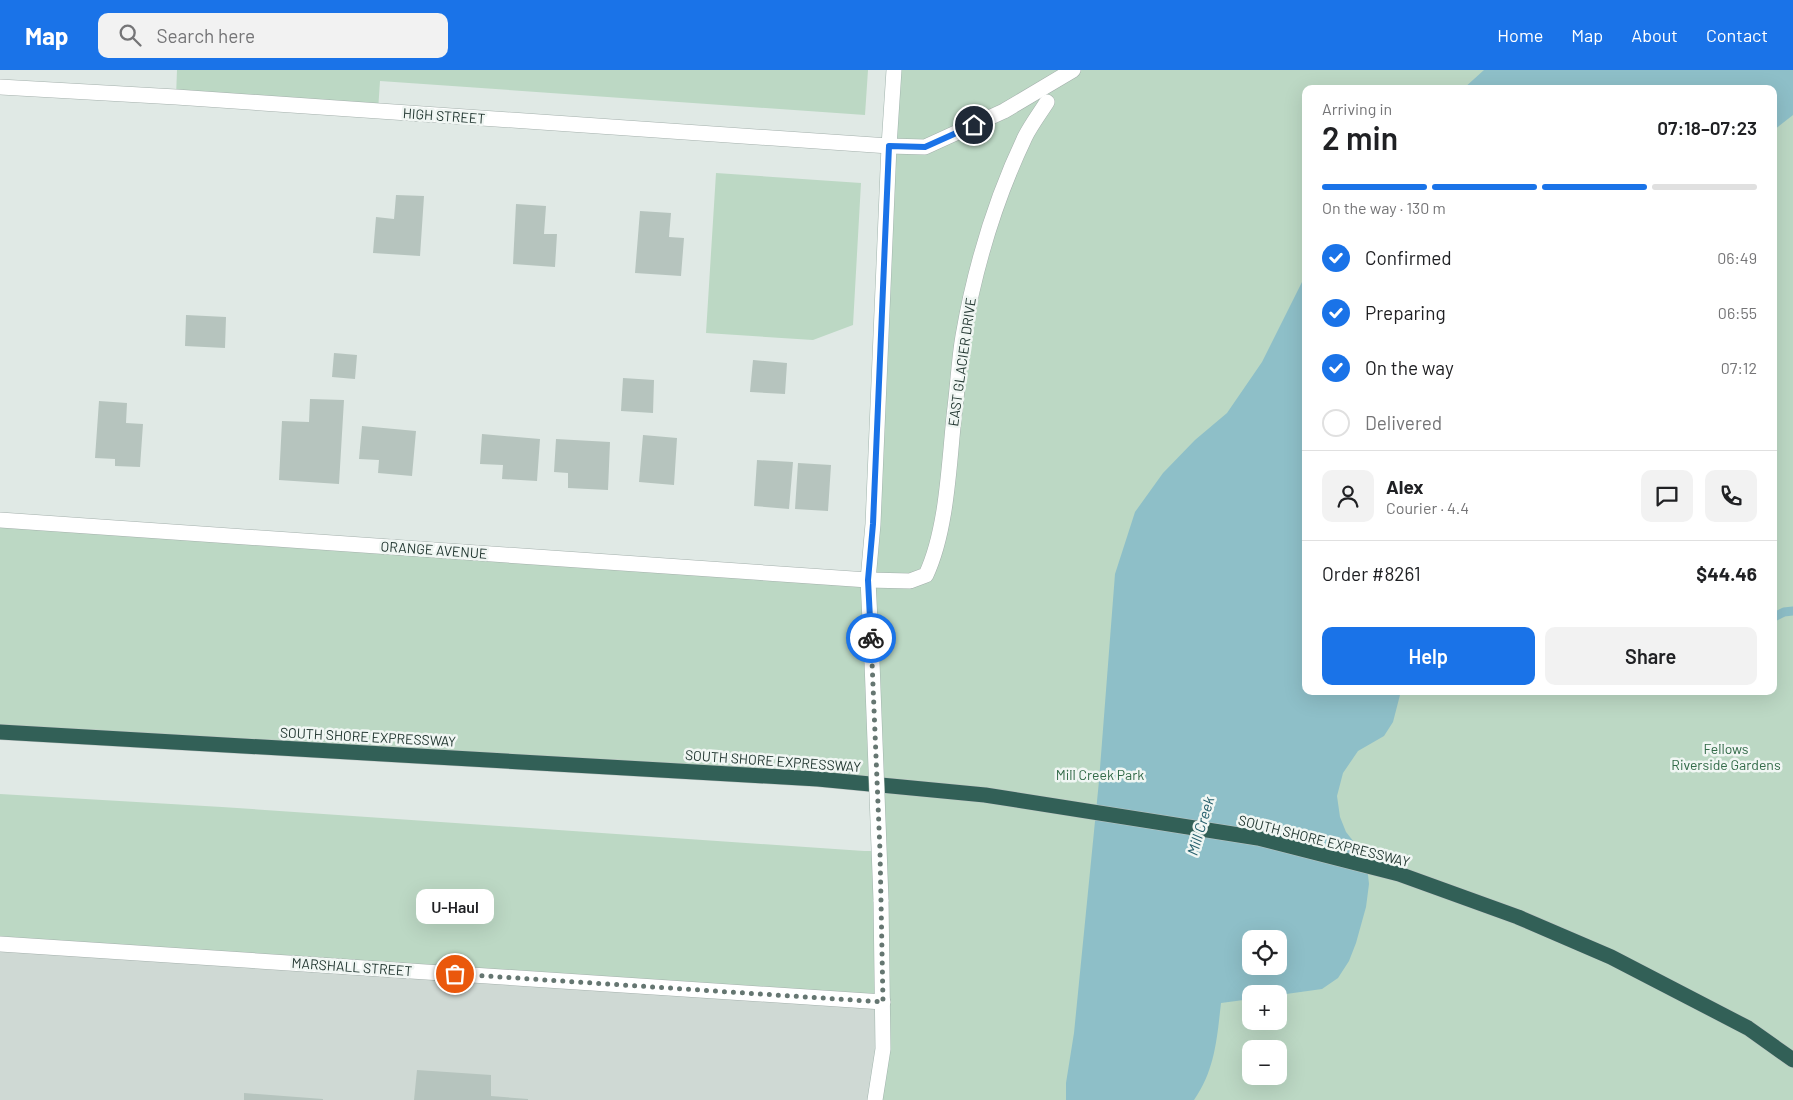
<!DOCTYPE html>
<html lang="en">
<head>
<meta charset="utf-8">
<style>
  :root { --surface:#fff; --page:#f2f2f2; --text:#202124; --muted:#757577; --line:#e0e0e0; --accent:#1a73e8 }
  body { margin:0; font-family:Barlow,sans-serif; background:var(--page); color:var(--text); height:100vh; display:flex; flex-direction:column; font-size:19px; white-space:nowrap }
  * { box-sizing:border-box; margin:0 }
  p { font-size:16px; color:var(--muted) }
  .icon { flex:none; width:28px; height:28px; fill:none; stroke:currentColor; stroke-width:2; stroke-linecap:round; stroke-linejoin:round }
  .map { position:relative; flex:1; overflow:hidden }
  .side { position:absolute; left:1302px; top:15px; width:475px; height:610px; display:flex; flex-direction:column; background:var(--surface); border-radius:10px; box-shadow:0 5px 20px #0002 }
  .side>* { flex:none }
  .fabs { position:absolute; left:1242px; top:860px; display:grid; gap:10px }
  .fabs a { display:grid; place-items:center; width:45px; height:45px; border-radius:10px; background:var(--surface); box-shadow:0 5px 20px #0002; font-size:25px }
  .pin { position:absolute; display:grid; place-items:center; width:42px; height:42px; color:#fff; margin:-21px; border:2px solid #fff; border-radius:50%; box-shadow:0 1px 5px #0007 }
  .courier { position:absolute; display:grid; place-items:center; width:50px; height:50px; margin:-25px; border:4px solid #1a73e8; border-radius:50%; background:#fff; color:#222; box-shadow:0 1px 6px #0007 }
  .bubble { position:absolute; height:35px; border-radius:10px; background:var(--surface); box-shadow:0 5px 20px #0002; font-size:16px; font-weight:600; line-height:35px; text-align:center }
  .head em { font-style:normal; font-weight:600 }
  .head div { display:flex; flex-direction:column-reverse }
  .head { display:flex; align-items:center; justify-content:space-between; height:85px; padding:0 20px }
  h1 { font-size:32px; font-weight:600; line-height:38px }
  .bar { display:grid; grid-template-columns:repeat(4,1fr); gap:8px 5px; align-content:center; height:60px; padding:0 20px }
  .bar i { height:6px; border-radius:4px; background:var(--line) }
  .bar .active { background:var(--accent) }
  .bar p { grid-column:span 4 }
  .line { display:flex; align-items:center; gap:12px; padding:0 20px; border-top:1px solid var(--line) }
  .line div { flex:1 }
  .round { display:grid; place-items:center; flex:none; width:52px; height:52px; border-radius:10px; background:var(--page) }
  ol { padding:0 20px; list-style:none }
  li { display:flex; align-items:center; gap:15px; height:55px }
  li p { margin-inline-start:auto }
  li .icon { padding:5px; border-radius:50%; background:var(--accent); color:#fff; stroke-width:4 }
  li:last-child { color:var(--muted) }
  li i { width:28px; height:28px; border:2px solid var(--line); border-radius:50% }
  .cta { display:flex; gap:10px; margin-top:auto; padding:10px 20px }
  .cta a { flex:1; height:58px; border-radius:10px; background:var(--accent); color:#fff; font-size:20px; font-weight:600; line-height:58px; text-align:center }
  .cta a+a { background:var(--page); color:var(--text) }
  header { display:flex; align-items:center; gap:30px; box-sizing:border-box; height:70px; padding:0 25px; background:var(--accent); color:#fff }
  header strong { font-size:24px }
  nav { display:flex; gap:28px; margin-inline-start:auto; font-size:18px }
  .search { width:350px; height:45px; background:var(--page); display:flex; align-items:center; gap:12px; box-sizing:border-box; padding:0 18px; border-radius:10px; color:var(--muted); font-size:19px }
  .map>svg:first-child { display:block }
</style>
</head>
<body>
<header>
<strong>Map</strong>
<div class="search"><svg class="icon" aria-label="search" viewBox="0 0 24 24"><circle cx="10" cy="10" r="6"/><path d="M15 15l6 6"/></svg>Search here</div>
<nav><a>Home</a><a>Map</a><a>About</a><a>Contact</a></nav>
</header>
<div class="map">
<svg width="1793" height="1030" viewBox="0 0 1793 1030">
  <rect width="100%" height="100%" fill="#e0e9e5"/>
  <path fill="#cfd9d4" d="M 0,874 L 883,932 L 875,1030 L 0,1030 Z"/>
  <path fill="#bcd8c4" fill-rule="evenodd" d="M 177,0 L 868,0 L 865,45 L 380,11 L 378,41 L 176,27 Z
    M 894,0 L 1793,0 L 1793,1030 L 875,1030 L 883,933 L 0,874 L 0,724 L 222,737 L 864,781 L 880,781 L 877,715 L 0,662 L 0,450 L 868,510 ZM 1306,19 L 1774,19 L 1774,621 L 1306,621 ZM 1251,869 L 1279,869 L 1279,896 L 1251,896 ZM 1251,924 L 1279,924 L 1279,951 L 1251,951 ZM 1251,979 L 1279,979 L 1279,1006 L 1251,1006 Z
    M 716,103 L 861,113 L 853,255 L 813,270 L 706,263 Z"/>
  <path fill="#8ebfc8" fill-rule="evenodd" d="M 1484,0 L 1793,0 L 1793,45 L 1774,60 L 1774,19 L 1463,19 Z
    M 1306,204 L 1306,621 L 1401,621 L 1393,652 L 1384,666 L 1358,681 L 1343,703 L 1337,726 L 1340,747 L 1346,762 L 1366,787 L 1369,814 L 1366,837 L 1356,873 L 1349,891 L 1338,908 L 1322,919 L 1279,925 L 1279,924 L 1251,924 L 1251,929 L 1221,933 C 1217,968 1215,1000 1194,1030 L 1066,1030 L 1066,1013 L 1074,963 L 1099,711 L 1115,504 L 1135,442 L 1163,403 L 1195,370 L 1227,343 L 1262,292 ZM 1251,869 L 1279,869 L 1279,896 L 1251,896 Z"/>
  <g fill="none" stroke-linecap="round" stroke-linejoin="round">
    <path stroke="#8ebfc8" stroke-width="9" d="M 1774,547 L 1784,542 L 1793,541"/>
  </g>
  <path fill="#b6c4be" d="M 396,125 L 424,126 L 420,186 L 373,183 L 376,147 L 394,149 Z
    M 516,134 L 546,136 L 544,164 L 557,164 L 555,197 L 513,194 Z
    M 640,141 L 671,143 L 669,167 L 684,168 L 681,206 L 635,203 Z
    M 186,245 L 226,247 L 225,278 L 185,276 Z
    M 334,283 L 357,285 L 355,309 L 332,307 Z
    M 753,290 L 787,293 L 785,324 L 750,322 Z
    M 623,308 L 654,310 L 653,343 L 621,341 Z
    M 310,329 L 344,330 L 339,414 L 279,410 L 282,351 L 309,352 Z
    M 99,331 L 127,333 L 126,353 L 143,354 L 140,397 L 115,396 L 115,389 L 95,388 Z
    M 362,356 L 416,361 L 412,406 L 378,403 L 379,390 L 359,389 Z
    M 482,364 L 540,369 L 537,411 L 502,409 L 503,395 L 480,394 Z
    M 643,365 L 677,368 L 674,415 L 639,412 Z
    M 556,369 L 610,372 L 608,420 L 568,418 L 568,403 L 554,402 Z
    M 757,390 L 793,392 L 789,439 L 754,436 Z
    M 798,393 L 831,395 L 828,441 L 795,439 Z
    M 417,1000 L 491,1005 L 491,1026 L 528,1029 L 528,1030 L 414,1030 Z
    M 244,1023 L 323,1029 L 323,1030 L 244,1030 Z"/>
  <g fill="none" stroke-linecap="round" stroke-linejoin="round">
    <defs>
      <path id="pedestrian" d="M 868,510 L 910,511 L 926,505 C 948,458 949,389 955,337 C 958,314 959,289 963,266 C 975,197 995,130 1025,67 C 1031,55 1040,43 1047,32"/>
      <path id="minor" d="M 889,76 L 925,77 L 1004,41 L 1073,0
        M 0,450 L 868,510"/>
      <path id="tertiary" d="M 0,17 L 176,27 L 889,76
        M 0,874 L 883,932"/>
      <path id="secondary" d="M 872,592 L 868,510 L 873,454 L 889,76 L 894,0
        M 875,1030 L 883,979 L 881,830"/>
      <path id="motorway" d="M 0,662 L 818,709 L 985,725 L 1258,768 L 1399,804 L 1518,847 L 1611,887 L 1748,958 L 1793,990"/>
    </defs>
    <use href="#pedestrian" stroke="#a4b0ac" stroke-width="16"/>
    <use href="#minor" stroke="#a4b0ac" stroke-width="16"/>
    <use href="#tertiary" stroke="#a4b0ac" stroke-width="16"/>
    <use href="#secondary" stroke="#a1b4ad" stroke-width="16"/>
    <use href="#motorway" stroke="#bdc3c2" stroke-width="16"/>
    <use href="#pedestrian" stroke="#fff" stroke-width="15"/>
    <use href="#minor" stroke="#fff" stroke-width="15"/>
    <use href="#tertiary" stroke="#fff" stroke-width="15"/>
    <use href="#secondary" stroke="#fff" stroke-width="15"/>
    <use href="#motorway" stroke="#326057" stroke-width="15"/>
    <defs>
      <path id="secondary-bridge" d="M 872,592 L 881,830"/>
    </defs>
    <use href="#secondary-bridge" stroke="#a1b4ad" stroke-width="16" stroke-linecap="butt"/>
    <use href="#secondary-bridge" stroke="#fff" stroke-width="15"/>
  </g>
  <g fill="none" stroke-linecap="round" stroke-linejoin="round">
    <path stroke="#657671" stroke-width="5" stroke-dasharray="0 9" d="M 455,904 L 883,932 L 880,781 L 871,568"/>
    <path stroke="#1a73e8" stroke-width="6" d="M 871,568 L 868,510 L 873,454 L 889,76 L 925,77 L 974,55"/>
  </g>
  <g text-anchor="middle" stroke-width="5" stroke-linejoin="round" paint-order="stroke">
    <g font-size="14" fill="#233832" stroke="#f0f6f3">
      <text transform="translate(444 46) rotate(4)" y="5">HIGH STREET</text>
      <text transform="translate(962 292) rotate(-82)" y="5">EAST GLACIER DRIVE</text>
      <text transform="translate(434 480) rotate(4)" y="5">ORANGE AVENUE</text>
      <text transform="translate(368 667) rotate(3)" y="5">SOUTH SHORE EXPRESSWAY</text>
      <text transform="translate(773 691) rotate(4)" y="5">SOUTH SHORE EXPRESSWAY</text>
      <text transform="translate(1324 771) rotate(14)" y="5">SOUTH SHORE EXPRESSWAY</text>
      <text transform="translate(352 897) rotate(4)" y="5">MARSHALL STREET</text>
    </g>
    <g font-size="14" fill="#326a48" stroke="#f0f6f3">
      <text x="1726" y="684">Fellows<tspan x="1726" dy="16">Riverside Gardens</tspan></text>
      <text x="1100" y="710">Mill Creek Park</text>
    </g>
    <g font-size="15" font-style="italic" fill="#255f6c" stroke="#f0f6f3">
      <text transform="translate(1201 756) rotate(-73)" y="5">Mill Creek</text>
    </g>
  </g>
</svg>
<div class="fabs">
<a><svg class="icon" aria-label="locate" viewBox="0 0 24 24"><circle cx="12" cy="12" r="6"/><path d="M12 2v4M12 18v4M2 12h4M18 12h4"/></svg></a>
<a>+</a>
<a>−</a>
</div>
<div class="pin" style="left:455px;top:904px;background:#ea580c"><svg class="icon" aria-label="bag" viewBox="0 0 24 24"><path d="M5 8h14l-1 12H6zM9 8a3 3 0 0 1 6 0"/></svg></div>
<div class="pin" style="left:974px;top:55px;background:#1f2937"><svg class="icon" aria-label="home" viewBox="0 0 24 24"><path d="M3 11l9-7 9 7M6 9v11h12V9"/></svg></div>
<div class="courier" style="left:871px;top:568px"><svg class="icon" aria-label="bike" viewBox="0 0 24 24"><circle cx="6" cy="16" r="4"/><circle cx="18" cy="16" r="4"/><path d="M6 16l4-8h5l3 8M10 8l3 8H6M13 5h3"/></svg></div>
<div class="bubble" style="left:416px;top:819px;width:78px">U-Haul</div>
<section class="side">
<div class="head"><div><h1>2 min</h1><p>Arriving in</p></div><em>07:18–07:23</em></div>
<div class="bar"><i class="active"></i><i class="active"></i><i class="active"></i><i></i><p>On the way · 130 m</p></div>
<ol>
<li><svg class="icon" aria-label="check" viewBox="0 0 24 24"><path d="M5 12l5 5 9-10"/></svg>Confirmed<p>06:49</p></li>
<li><svg class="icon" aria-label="check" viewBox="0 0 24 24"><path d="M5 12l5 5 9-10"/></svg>Preparing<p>06:55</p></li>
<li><svg class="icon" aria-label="check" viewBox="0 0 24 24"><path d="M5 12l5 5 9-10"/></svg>On the way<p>07:12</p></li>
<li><i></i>Delivered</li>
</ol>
<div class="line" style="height:90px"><a class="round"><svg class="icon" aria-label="person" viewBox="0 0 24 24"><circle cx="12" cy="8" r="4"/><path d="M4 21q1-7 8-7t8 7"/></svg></a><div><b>Alex</b><p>Courier · 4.4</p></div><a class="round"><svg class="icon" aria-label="chat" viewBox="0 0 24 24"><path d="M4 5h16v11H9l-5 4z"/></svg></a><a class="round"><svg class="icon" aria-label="phone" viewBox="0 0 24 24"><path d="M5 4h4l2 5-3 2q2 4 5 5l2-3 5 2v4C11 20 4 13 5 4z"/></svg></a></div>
<div class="line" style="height:65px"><div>Order #8261</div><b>$44.46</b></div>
<div class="cta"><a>Help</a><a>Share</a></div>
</section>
</div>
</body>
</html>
